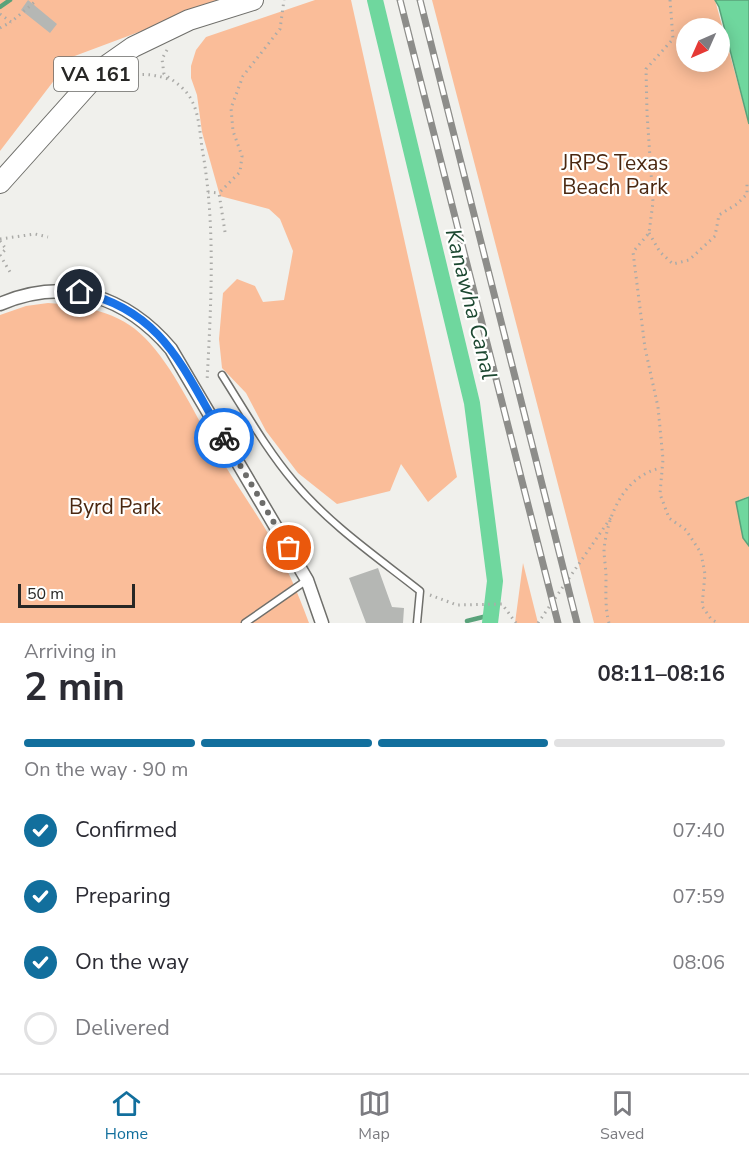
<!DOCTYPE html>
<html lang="en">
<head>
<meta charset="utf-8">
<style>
  :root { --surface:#fff; --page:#f7f7f7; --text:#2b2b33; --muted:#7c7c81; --line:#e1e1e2; --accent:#126f9d }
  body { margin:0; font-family:"Nunito Sans",sans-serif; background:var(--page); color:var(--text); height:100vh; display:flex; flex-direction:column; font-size:22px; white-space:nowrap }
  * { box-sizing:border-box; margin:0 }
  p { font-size:20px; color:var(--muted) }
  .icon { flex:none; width:33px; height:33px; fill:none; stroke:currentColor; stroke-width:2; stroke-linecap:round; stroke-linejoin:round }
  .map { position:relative; height:623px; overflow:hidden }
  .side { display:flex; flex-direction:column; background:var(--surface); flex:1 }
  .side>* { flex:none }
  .needle { width:39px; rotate:225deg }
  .controls { position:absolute; left:676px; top:18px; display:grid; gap:12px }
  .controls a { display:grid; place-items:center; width:54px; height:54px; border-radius:50%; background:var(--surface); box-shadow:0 3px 15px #0003; font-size:30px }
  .scale { position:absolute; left:18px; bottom:15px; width:117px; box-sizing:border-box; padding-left:6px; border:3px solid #272725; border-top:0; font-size:16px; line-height:21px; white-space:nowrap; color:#272725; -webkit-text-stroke:4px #fffffe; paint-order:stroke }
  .pin { position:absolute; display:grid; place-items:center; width:51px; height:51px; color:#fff; margin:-26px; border:3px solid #fff; border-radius:50%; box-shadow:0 2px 6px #0007 }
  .courier { position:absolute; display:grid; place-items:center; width:60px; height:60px; margin:-30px; border:4px solid #1a73e8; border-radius:50%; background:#fff; color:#222; box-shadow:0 2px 8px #0007 }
  .headline em { font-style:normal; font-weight:700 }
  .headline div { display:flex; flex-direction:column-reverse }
  .headline { display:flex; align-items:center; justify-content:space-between; height:102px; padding:0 24px }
  h1 { font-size:39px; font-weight:700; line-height:45px }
  .bar { display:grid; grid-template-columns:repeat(4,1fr); gap:9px 6px; align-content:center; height:72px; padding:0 24px }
  .bar i { height:8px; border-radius:4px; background:var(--line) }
  .bar .on { background:var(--accent) }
  .bar p { grid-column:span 4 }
  ol { padding:0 24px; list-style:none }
  li { display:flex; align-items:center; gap:18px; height:66px }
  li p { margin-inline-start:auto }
  li .icon { padding:6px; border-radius:50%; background:var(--accent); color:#fff; stroke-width:4 }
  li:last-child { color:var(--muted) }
  li i { width:33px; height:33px; border:3px solid var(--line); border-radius:50% }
  .menu { display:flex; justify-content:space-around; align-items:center; height:84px; border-top:2px solid var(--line); background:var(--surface); font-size:16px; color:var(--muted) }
  .menu a { display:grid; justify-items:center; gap:3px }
  .menu .on { color:var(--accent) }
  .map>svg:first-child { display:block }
</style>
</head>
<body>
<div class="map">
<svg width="749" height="623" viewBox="0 0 749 623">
  <rect width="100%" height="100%" fill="#f0f0ec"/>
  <path fill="#fabd99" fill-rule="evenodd" d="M 0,0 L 233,0 L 195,11 L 72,57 L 0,151 Z
    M 315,0 L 351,0 L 457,477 L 428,502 L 401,464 L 390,491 L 337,504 L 298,473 L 266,431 L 246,393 L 222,368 L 219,339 L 223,293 L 237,279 L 255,286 L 263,302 L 284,300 L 293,251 L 280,219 L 269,209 L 220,196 L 202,132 L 197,95 L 191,78 L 191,66 L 196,50 L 206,37 Z
    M 432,0 L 715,0 L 749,124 L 749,496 L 736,502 L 743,538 L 749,546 L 749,623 L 594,623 ZM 687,28 L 720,28 L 720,62 L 687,62 Z
    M 48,303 C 83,306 119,311 145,338 C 173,366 195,415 216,450 C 232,479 252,506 269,535 C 285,563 298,593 309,623 L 0,623 L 0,315 L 26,306 Z
    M 523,563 L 538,623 L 515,623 Z"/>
  <path fill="#6fd79e" stroke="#59a27a" stroke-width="1.5" d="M 715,0 L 749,0 L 749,124 L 719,7 Z
    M 749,497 L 749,546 L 743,538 L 736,502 Z"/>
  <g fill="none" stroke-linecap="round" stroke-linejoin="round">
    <path stroke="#59a27a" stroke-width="4.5" d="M 0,7 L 10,0
      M 467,621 L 491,615"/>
    <path stroke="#6fd79e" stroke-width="16" d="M 375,0 L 472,403 L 495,581 L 490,623"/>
  </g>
  <path fill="#b5b7b4" d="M 28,0 L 57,24 L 50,33 L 21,10 Z
    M 378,568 L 392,607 L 404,608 L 403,623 L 366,623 L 349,578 Z"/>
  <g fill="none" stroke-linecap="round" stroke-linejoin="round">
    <defs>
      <path id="lane" d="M 222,375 C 245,411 266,449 294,482 C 330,525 377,557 420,591 L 417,623
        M 245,623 L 307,580"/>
      <path id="street" d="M 0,304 C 66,276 126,296 171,349 L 307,580 L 322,623"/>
      <path id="primary" d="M 0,183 L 103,68 L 133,47 L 189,20 L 253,0"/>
    </defs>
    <use href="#lane" stroke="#6f6f6b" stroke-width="9"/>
    <use href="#street" stroke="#6f6f6b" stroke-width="15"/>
    <use href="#primary" stroke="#6f6f6b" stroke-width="22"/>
    <path stroke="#ababa8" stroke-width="3" stroke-dasharray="1.5 4.5" stroke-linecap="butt" d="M 670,0 L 673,39 L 646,69 L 647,113 L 653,202 L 649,233 L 633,252 L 645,348 L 658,407 L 663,459 L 660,494 L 669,518 L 686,530 L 701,553 L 705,574 L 702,606 L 711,619 L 718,623
      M 0,14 L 11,22 L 37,0
      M 0,28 L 11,22
      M 167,50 L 162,59 L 164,74 C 175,82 187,89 193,103 C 199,116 200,133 202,148 C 216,225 211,304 207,382
      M 119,79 C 137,73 151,73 168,79
      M 208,192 L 219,193
      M 225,232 L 219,193 L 240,172 L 242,156 L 233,131 L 231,108 L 243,76 L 280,29 L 284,0
      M 649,233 L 660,252 L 673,264 L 689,260 L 715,236 L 719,215 L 737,204 L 747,194 L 747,183
      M 0,239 L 35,234 L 48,237
      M 0,241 L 6,249 L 0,255
      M 0,255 L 10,272
      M 430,595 L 457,605 L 502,604 L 516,623
      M 538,623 L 612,516
      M 609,623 C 605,608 606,593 606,577 C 606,568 604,558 604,549 C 608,514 624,476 661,468"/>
    <use href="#lane" stroke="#fff" stroke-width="6"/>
    <use href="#street" stroke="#fff" stroke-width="12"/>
    <use href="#primary" stroke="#fff" stroke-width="20"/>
    <defs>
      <path id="rail" d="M 400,0 L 558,623
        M 420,0 L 577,623"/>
    </defs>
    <use href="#rail" stroke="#8d8d8a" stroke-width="7"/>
    <use href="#rail" stroke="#fffffe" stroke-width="4.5" stroke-dasharray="14" stroke-linecap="butt"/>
  </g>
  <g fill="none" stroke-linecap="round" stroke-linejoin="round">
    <path stroke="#6d6d6b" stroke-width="6" stroke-dasharray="0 10.8" d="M 224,438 L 289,548"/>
    <path stroke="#1a73e8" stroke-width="8" d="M 80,292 C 165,311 184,372 224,438"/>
  </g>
  <g text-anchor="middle" stroke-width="4.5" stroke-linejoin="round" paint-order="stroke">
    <rect fill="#fffffe" stroke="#686866" stroke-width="1.5" x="54" y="57" width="84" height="34" rx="4.5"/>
    <g font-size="20" font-weight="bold" fill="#272725">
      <text x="96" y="81">VA 161</text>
    </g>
    <g font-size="21" fill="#4a2710" stroke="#fffffe">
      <text x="615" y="170">JRPS Texas<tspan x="615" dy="24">Beach Park</tspan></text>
      <text x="115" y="514">Byrd Park</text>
    </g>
    <g font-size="22" font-style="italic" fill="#1c4831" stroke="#fffffe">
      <text transform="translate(472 304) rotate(76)" y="8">Kanawha Canal</text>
    </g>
  </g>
</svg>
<div class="controls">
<a><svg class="needle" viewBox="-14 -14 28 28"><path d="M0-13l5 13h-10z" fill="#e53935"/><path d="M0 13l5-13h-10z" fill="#7c7c81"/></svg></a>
</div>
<div class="scale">50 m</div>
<div class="pin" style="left:289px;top:548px;background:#ea580c"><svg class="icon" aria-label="bag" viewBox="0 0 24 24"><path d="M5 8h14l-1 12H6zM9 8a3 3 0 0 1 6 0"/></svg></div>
<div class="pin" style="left:80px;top:292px;background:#1f2937"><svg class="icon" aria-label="home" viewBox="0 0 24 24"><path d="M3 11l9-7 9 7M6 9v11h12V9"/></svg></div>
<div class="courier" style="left:224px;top:438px"><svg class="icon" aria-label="bike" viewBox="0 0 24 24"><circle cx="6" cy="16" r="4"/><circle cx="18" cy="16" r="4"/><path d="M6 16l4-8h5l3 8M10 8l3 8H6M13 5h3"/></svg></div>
</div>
<section class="side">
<div class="headline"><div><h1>2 min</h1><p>Arriving in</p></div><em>08:11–08:16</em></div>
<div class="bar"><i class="on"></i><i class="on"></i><i class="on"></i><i></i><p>On the way · 90 m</p></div>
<ol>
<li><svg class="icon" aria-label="check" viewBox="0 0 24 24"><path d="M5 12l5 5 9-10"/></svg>Confirmed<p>07:40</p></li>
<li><svg class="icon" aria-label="check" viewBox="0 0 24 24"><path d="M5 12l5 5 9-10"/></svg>Preparing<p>07:59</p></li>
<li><svg class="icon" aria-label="check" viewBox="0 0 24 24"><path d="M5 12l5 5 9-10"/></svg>On the way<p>08:06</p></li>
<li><i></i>Delivered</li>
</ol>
</section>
<nav class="menu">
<a class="on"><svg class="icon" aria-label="home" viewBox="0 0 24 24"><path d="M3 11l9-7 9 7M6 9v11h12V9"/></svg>Home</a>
<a><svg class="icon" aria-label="map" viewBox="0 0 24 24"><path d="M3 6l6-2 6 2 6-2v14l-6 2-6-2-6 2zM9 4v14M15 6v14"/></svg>Map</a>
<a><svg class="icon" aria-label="saved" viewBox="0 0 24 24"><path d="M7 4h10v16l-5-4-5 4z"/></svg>Saved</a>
</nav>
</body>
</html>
